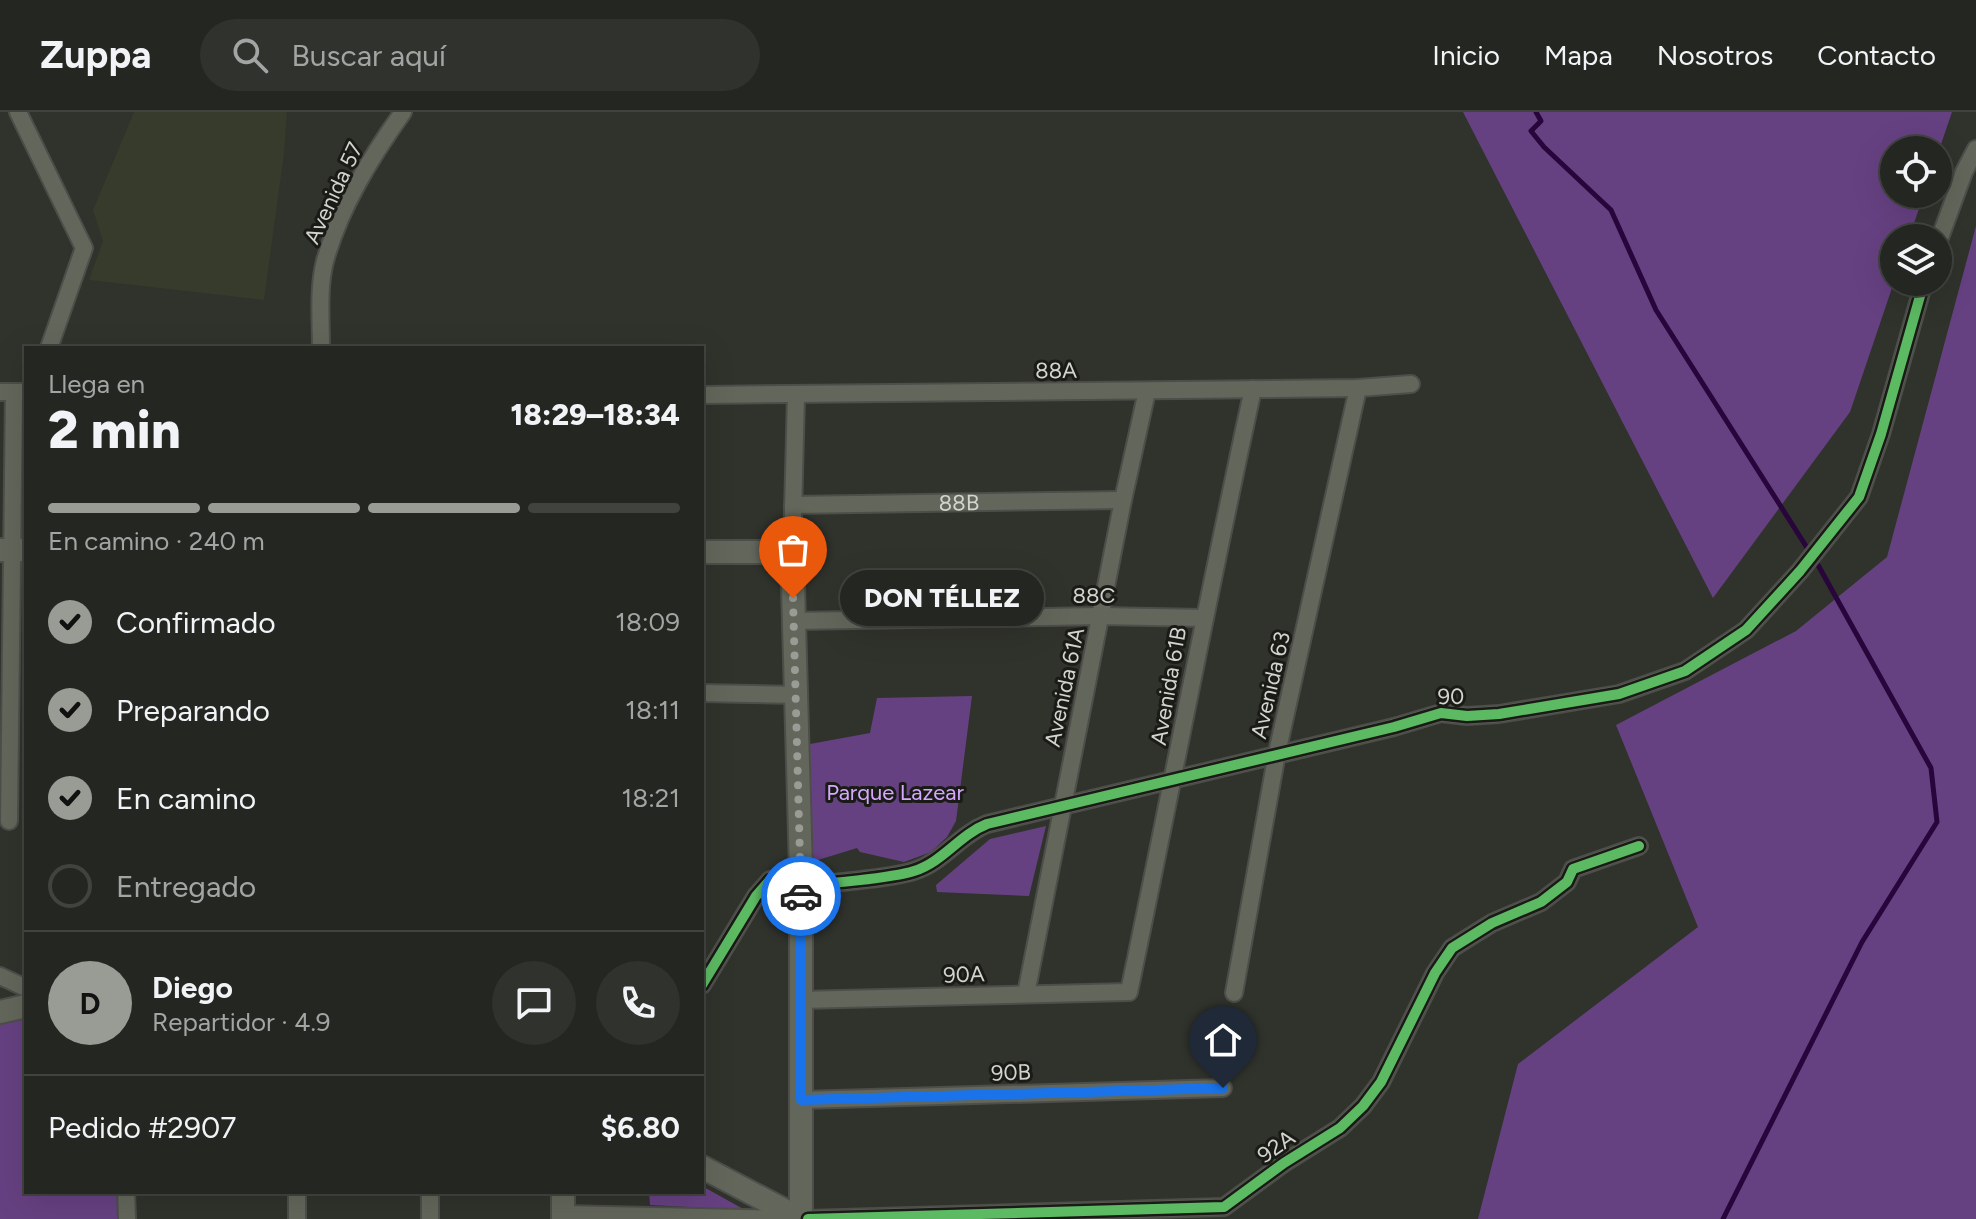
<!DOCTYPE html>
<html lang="es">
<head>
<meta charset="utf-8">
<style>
  :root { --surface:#242621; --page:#30322e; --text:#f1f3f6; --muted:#a3a5a5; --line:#41433f; --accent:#999b95 }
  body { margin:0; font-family:Figtree,sans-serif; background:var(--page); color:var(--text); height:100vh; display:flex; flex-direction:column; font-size:30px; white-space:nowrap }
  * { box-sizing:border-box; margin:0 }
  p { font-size:26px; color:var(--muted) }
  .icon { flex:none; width:44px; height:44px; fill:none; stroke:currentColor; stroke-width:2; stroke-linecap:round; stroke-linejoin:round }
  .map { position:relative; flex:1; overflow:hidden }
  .side { position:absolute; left:24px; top:234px; width:680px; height:848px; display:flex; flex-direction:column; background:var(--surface); border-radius:0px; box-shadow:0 8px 32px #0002,0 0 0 2px var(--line) }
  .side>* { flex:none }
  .controls { position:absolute; left:1880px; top:24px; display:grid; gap:16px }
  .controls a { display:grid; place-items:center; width:72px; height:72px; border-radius:50%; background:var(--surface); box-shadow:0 8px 32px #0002,0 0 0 2px var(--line); font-size:40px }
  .pin { position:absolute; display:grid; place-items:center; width:68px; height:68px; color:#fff; margin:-82px -34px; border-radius:50% 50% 50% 0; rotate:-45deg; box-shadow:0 0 8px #0007 }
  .pin .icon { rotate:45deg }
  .courier { position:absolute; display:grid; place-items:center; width:80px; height:80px; margin:-40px; border:6px solid #1a73e8; border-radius:50%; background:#fff; color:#222; box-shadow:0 2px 10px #0007 }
  .bubble { position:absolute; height:56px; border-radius:28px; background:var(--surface); box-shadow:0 8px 32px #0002,0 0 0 2px var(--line); font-size:26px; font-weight:800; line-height:56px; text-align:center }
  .overview em { font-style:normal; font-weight:800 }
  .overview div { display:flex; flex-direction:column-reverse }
  .overview { display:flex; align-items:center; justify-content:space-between; height:136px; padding:0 24px }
  h1 { font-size:52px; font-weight:800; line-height:60px }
  .bar { display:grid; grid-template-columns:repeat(4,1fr); gap:12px 8px; align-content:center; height:96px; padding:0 24px }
  .bar i { height:10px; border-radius:6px; background:var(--line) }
  .bar .current { background:var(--accent) }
  .bar p { grid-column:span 4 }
  .line { display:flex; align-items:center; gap:20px; padding:0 24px; border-top:2px solid var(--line) }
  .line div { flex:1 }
  .round { display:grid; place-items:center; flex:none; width:84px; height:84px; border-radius:42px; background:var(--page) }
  ol { padding:0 24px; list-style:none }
  li { display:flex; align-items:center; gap:24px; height:88px }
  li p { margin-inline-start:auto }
  li .icon { padding:8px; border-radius:50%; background:var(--accent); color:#111; stroke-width:4 }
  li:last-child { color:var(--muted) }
  li i { width:44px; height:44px; border:4px solid var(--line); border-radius:50% }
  header { display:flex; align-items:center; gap:48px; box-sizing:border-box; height:112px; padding:0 40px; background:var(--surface); border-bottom:2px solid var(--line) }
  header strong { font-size:38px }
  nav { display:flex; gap:44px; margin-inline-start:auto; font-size:28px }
  .search { width:560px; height:72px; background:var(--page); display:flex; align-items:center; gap:20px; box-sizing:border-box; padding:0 28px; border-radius:44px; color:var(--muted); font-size:30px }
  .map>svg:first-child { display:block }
</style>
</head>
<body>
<header>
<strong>Zuppa</strong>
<div class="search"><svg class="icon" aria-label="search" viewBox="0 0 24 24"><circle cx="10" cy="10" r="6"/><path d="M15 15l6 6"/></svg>Buscar aquí</div>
<nav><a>Inicio</a><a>Mapa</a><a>Nosotros</a><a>Contacto</a></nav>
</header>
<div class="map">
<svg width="1976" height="1107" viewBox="0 0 1976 1107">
  <rect width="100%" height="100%" fill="#30322c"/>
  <path fill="#363b2c" d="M 134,0 L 287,0 L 284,42 L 264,188 L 89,168 L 103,129 L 93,98 Z"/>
  <path fill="#664182" d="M 1463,0 L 1952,0 L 1938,41 L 1938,38 L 1894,38 L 1894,82 L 1924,82 L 1909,126 L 1894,126 L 1894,170 L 1850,300 L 1713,486 Z
    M 1976,114 L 1976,1107 L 1478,1107 L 1518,952 L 1698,815 L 1616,613 L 1796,519 L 1887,445 Z
    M 972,584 L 956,709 L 947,725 L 931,740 L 904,750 L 860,740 L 857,736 L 805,752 L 810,632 L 870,621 L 877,586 Z
    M 1046,714 L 1029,784 L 937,780 L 936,773 L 990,727 Z
    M 26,894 L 26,1080 L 126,1080 L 127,1107 L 0,1107 L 0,900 Z
    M 702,1074 L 745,1098 L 650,1093 L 649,1080 L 702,1080 Z"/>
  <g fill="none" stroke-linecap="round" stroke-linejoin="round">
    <path stroke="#28063b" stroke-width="5" d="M 1536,0 L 1541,9 L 1531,19 L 1544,35 L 1611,98 L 1656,198 L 1818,453 L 1931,656 L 1937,710 L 1862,830 L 1723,1107"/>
    <defs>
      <g id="minor">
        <path d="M 18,0 L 84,136 L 49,236"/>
        <path d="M 1938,131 L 1964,60 L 1976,37"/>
        <path d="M 321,236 C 321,208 318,176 325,149 C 340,95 371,45 403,0"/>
        <path d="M 0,280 L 26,280"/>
        <path d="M 702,283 L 1358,276 L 1411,272"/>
        <path id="s1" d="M 793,393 L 1123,388"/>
        <path d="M 792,440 L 796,284"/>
        <path d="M 794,509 L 1101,504 L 1203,506"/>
        <path d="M 702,581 L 796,583"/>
        <path d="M 9,709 L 14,280"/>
        <path d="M 0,864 L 26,876"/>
        <path d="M 702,873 L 756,784 L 770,768 C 782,765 789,769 801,771 C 820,774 895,765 914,759 C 943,750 959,723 987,712 L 1394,615 L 1441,601 L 1467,604 L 1499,602 L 1619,582 L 1685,559 L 1746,518 L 1800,459 L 1859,385 L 1881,322 L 1924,170"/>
        <path d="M 1234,881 L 1277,641 L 1358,276"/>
        <path d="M 1026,882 L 1123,388 L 1147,279"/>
        <path d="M 800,888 L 1129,880 C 1171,679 1209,478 1253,277"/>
        <path d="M 801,988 L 1223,976"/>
        <path d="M 126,1080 L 127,1107"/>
        <path d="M 297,1080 L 297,1107"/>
        <path d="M 563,1102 L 792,1107"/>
        <path d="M 430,1107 L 430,1080"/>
        <path d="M 808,1107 L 1224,1095 L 1284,1051 L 1340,1016 L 1363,994 L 1381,970 L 1435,861 L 1452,836 L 1492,811 L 1541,790 L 1567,770 L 1573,757 L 1639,734"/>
      </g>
      <path id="tertiary" d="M 0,438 L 26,438
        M 702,440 L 792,440 L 801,758 L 801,1107
        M 0,900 L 26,894
        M 702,1055 L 801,1107
        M 563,1080 L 563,1107"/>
    </defs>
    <use href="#minor" stroke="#4d4e4a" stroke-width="20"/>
    <use href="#tertiary" stroke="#4d4e4a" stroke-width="26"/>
    <use href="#minor" stroke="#63675b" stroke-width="16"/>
    <use href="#tertiary" stroke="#63675b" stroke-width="22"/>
    <defs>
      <path id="cycleway" d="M 702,873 L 756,784 L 770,768 C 782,765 789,769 801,771 C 820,774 895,765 914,759 C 943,750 959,723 987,712 L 1394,615 L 1441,601 L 1467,604 L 1499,602 L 1619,582 L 1685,559 L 1746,518 L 1800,459 L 1859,385 L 1881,322 L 1924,170
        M 808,1107 L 1224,1095 L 1284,1051 L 1340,1016 L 1363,994 L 1381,970 L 1435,861 L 1452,836 L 1492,811 L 1541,790 L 1567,770 L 1573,757 L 1639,734"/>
    </defs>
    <use href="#cycleway" stroke="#1a1b17" stroke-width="15"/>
    <use href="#cycleway" stroke="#5cba63" stroke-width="10"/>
  </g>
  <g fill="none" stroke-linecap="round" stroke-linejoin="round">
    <path stroke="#999b95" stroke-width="8" stroke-dasharray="0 14.4" d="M 793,486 L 801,784"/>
    <path stroke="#1a73e8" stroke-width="10" d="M 801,784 L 801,988 L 1223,976"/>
  </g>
  <g text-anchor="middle" stroke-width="6" stroke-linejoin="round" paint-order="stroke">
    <g font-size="22" fill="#d2d4ce" stroke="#1a1b17">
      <text transform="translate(333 81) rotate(-65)" y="8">Avenida 57</text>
      <text transform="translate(1056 258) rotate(-1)" y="8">88A</text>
      <text dy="8" stroke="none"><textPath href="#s1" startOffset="166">88B</textPath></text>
      <text x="1094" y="491">88C</text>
      <text transform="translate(1270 573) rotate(-77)" y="8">Avenida 63</text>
      <text transform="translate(1168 574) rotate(-80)" y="8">Avenida 61B</text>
      <text transform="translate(1064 575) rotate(-78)" y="8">Avenida 61A</text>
      <text transform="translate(1451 584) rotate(-1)" y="8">90</text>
      <text transform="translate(964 862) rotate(-2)" y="8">90A</text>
      <text transform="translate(1011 960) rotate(-2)" y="8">90B</text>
      <text transform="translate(1276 1034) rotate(-35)" y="8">92A</text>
    </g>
    <g font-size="22" fill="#d6a8fd" stroke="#1a1b17">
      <text x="895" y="688">Parque Lazear</text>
    </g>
  </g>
</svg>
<div class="controls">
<a><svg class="icon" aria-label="locate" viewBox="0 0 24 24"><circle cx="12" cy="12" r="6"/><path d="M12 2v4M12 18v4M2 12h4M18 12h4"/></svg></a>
<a><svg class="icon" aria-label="layers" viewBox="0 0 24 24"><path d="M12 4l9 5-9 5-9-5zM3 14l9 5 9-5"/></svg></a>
</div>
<div class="pin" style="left:793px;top:486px;background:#ea580c"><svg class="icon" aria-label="bag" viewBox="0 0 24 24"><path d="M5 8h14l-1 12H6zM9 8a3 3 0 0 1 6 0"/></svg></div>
<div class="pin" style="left:1223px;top:976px;background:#1f2937"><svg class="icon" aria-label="home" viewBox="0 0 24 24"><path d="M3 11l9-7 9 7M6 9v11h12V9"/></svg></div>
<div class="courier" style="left:801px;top:784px"><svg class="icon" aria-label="car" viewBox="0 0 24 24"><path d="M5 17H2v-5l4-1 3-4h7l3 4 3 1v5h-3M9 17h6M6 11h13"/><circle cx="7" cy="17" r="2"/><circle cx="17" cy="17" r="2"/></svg></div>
<div class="bubble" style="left:840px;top:458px;width:204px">DON TÉLLEZ</div>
<section class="side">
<div class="overview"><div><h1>2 min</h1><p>Llega en</p></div><em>18:29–18:34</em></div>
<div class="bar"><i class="current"></i><i class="current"></i><i class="current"></i><i></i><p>En camino · 240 m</p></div>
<ol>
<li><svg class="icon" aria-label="check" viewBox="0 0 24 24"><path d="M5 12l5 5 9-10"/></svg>Confirmado<p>18:09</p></li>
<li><svg class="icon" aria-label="check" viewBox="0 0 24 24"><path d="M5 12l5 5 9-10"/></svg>Preparando<p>18:11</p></li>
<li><svg class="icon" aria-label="check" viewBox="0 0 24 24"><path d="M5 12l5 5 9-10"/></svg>En camino<p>18:21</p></li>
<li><i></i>Entregado</li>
</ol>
<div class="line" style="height:144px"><b class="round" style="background:var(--accent);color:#111">D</b><div><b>Diego</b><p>Repartidor · 4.9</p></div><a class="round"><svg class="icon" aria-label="chat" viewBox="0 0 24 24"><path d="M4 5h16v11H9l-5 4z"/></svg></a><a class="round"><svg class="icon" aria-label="phone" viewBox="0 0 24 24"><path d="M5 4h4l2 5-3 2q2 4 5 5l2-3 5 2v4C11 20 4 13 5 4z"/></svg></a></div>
<div class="line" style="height:104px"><div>Pedido #2907</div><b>$6.80</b></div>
</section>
</div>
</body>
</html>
